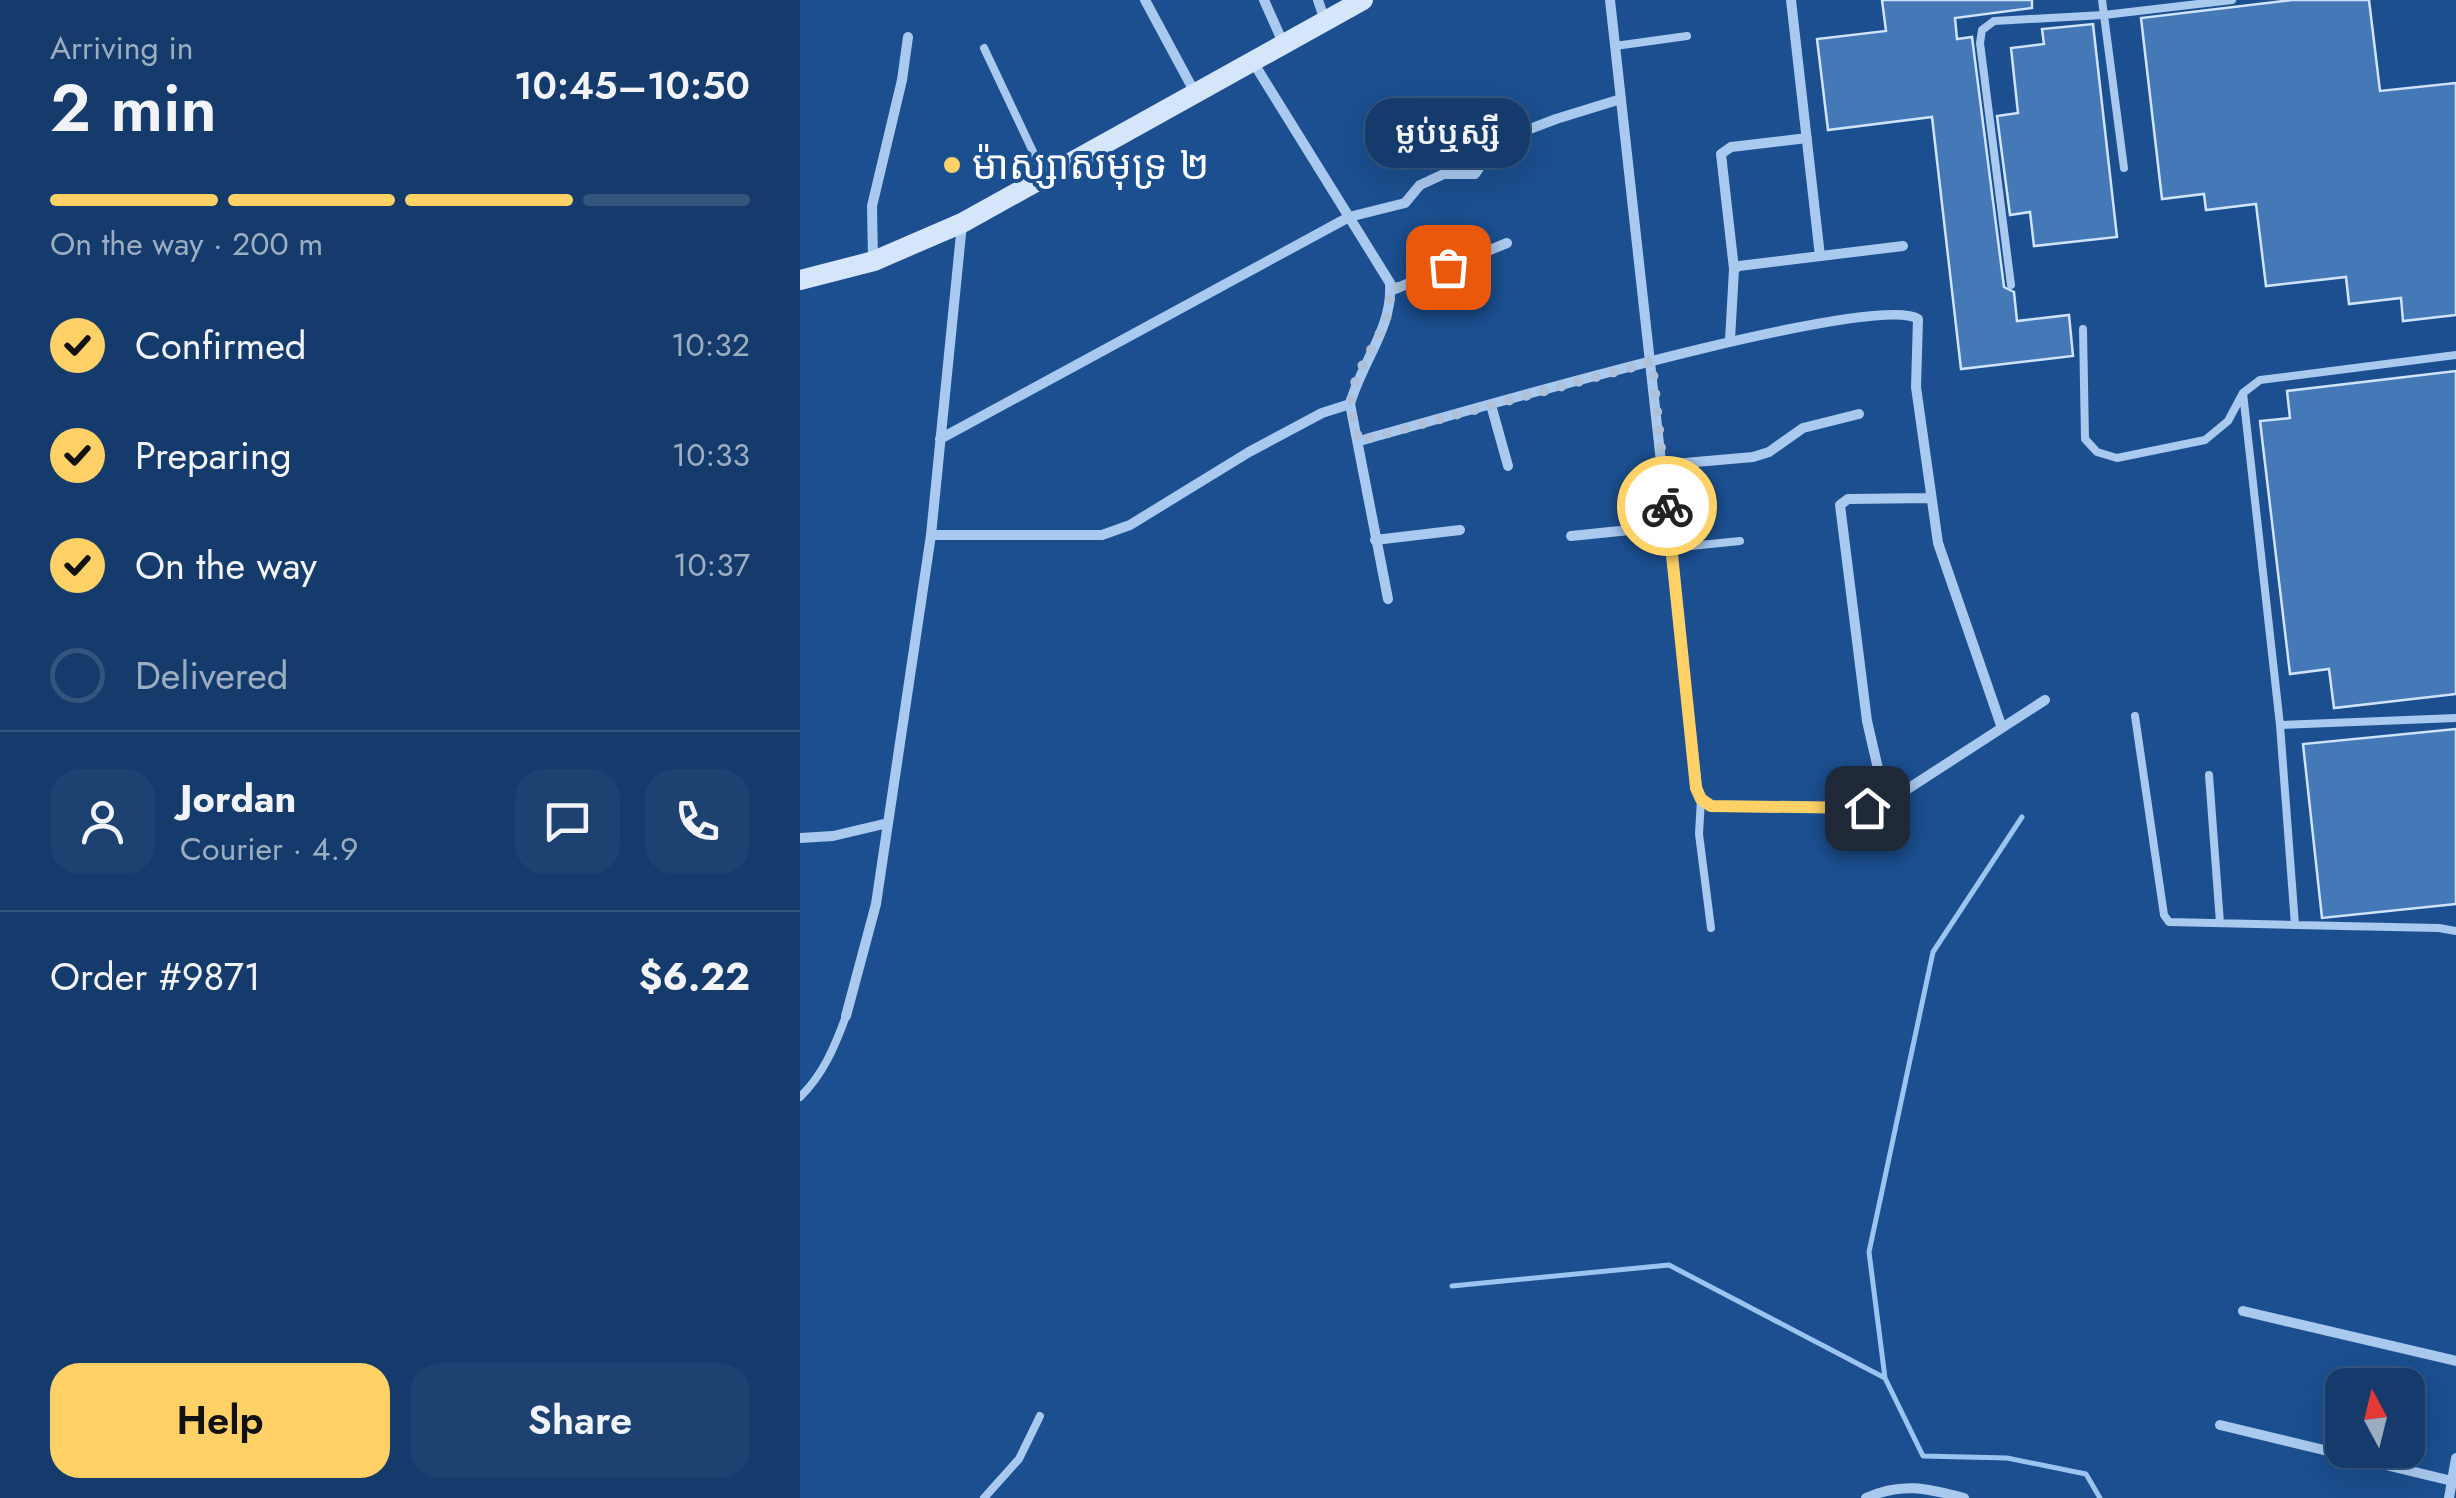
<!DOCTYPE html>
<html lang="en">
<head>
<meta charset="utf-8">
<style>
  :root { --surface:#143b6b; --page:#1d4271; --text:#f1f3f6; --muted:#9dadc1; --line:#33557e; --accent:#ffd166 }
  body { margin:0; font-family:Jost,"Noto Sans Khmer",sans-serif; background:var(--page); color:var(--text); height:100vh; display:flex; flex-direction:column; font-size:38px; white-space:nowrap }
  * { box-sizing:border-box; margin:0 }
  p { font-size:32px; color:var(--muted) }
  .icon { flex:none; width:55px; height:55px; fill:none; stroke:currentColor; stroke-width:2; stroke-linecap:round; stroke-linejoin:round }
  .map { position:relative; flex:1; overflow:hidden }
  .details { display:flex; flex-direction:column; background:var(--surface); width:800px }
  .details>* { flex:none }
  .needle { width:65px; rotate:353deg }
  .tools { position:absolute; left:1525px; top:1368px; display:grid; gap:20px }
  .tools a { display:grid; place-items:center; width:100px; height:100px; border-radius:20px; background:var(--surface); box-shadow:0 10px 40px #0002,0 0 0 2px var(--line); font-size:50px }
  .pin { position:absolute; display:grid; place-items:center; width:85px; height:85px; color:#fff; margin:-42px; border-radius:20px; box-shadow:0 5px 15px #0006 }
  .courier { position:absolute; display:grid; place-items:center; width:100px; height:100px; margin:-50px; border:8px solid #ffd166; border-radius:50%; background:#fff; color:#222; box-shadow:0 2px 12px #0007 }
  .bubble { position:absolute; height:70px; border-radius:30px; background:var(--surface); box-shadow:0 10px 40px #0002,0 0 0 2px var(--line); font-size:32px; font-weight:600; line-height:70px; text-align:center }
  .summary em { font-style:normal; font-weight:600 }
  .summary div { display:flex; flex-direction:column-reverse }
  .summary { display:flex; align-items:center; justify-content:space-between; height:170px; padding:0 50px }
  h1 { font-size:65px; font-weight:600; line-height:75px }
  .bar { display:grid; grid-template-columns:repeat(4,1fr); gap:15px 10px; align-content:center; height:120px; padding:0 50px }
  .bar i { height:12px; border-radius:8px; background:var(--line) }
  .bar .active { background:var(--accent) }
  .bar p { grid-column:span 4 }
  .line { display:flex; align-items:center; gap:25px; padding:0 50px; border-top:2px solid var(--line) }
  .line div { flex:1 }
  .round { display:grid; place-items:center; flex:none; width:105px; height:105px; border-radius:30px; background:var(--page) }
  ol { padding:0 50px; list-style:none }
  li { display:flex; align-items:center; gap:30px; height:110px }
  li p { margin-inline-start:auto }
  li .icon { padding:10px; border-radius:50%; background:var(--accent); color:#111; stroke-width:4 }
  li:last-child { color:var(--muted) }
  li i { width:55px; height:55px; border:5px solid var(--line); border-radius:50% }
  .cta { display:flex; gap:20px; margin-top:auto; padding:20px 50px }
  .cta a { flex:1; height:115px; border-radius:30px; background:var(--accent); color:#111; font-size:40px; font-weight:600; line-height:115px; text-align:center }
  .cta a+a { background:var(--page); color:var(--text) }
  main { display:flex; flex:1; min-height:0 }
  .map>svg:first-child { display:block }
</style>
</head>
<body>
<main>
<section class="details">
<div class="summary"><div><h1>2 min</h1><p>Arriving in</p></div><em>10:45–10:50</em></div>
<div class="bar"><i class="active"></i><i class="active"></i><i class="active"></i><i></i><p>On the way · 200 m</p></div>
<ol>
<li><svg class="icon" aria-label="check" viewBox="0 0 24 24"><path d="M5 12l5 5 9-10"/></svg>Confirmed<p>10:32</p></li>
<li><svg class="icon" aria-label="check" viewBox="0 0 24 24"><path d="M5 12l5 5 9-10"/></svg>Preparing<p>10:33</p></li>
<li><svg class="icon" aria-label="check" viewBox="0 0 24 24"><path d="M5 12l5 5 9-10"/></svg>On the way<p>10:37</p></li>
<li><i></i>Delivered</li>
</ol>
<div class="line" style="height:180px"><a class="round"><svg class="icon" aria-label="person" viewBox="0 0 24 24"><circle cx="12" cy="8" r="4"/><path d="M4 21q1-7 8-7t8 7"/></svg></a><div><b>Jordan</b><p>Courier · 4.9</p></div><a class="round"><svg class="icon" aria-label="chat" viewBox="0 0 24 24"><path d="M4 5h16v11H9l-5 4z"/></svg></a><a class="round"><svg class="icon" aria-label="phone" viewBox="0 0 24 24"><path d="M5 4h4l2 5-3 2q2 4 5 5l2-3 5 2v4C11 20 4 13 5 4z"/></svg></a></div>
<div class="line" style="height:130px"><div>Order #9871</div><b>$6.22</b></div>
<div class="cta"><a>Help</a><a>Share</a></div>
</section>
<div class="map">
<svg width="1656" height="1498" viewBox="0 0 1656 1498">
  <rect width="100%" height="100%" fill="#1b4f8f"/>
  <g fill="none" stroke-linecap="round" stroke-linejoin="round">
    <path stroke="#9cc4f0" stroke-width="5" d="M 1222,817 L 1133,952 L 1069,1252 L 1085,1378 L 1123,1456 L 1207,1458 L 1286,1474 L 1300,1498
      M 652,1286 L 869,1265 L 1085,1378"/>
  </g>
  <path fill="#4478b7" stroke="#cfe3fa" stroke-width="2.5" d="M 1082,0 L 1232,0 L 1232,8 L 1155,18 L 1157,39 L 1172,37 L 1204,287 L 1214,292 L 1217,321 L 1269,315 L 1273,356 L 1161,369 L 1132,117 L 1028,130 L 1017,39 L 1086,31 Z
    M 1492,0 L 1569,0 L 1580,91 L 1656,83 L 1656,315 L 1603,321 L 1601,298 L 1549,304 L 1546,277 L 1466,286 L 1456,204 L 1406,210 L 1404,194 L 1362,199 L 1341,18 Z
    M 1293,24 L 1317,237 L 1234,246 L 1230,212 L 1210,215 L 1197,116 L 1218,113 L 1211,48 L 1244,44 L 1242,29 Z
    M 1656,371 L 1656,694 L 1534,708 L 1529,669 L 1490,674 L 1460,421 L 1490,418 L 1487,391 Z
    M 1656,729 L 1656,904 L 1522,918 L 1503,744 Z"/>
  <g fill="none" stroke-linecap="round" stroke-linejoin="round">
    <path stroke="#a9c9ee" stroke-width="8" d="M 1302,0 L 1324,168
      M 815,46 L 887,36
      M 184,48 L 244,175
      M 1211,285 L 1180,43 L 1182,30 L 1194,21 L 1304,15 L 1432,0
      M 1283,329 L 1285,439 L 1297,452 L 1317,458 L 1405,440 L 1428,421 L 1443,393 L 1460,380 L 1656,355
      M 1443,393 L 1480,725 L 1495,925 L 1639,928 L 1656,931
      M 871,548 L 940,541
      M 1335,716 L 1364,915 L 1369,922 L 1495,925
      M 1480,725 L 1656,718
      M 1409,775 L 1420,923
      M 901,799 L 899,834 L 911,928
      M 0,1097 C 23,1075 35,1046 46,1016
      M 184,1498 L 219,1459 L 240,1416"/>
    <path stroke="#a9c9ee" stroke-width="10" d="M 345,0 L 394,91
      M 464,0 L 484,45
      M 518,0 L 525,21
      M 810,0 L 897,788 L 901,799 L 911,806 L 1067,808 L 1086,803 L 1245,700
      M 991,0 L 1020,256
      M 453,62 L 590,283 C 593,328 562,361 550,404 L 588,599
      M 73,260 L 72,206 L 102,80 L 108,37
      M 934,269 L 939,266 L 1103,246
      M 590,291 L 707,243
      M 930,340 L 934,269 L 921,154 L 931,147 L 1007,138
      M 691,405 L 708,466
      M 140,439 L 549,217 L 605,203 L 620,185 L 644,174 L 675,174 L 696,142 L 756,119 L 821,99
      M 559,441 C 633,421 1076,289 1118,319 L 1116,387 L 1138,543 L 1202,728
      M 862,465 L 953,457 L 969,452 L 1003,428 L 1059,414
      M 131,535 L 302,535 L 330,525 L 449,452 L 522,413 L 550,404
      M 771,536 L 869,526
      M 575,540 L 660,530
      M 1086,803 L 1067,721 L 1040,505 L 1048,499 L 1131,498
      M 0,838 L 33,836 L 88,823
      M 46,1016 L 76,904 L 131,535 L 162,224
      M 1443,1311 L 1656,1361
      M 1420,1425 L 1652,1481
      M 1066,1498 C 1101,1482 1127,1488 1164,1498
      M 1649,1498 L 1656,1458"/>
    <path stroke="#d6e6fa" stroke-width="20" d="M 0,280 L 74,261 L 162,223 L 563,0"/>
  </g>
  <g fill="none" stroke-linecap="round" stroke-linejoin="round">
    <path stroke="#afc1d8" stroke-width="10" stroke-dasharray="0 18" d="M 648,267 L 590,290 C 593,333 554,361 551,402 C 550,414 556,429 559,441 L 852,362 L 867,506"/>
    <path stroke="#ffd166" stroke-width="12" d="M 867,506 L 896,788 L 901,799 L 911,806 L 1067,808"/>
  </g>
  <circle fill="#ffd166" stroke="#1b4f8f" stroke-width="4" cx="152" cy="165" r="10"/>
  <g text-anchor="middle" stroke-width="8" stroke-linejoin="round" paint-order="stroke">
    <g font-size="40" fill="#fff" stroke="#1b4f8f" text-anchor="start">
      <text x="172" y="179">ម៉ាស្សាសមុទ្រ ២</text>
    </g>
  </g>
</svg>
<div class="tools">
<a><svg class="needle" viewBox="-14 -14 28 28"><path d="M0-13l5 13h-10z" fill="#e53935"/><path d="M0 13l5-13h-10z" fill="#9dadc1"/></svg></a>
</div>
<div class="pin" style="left:648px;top:267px;background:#ea580c"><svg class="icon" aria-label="bag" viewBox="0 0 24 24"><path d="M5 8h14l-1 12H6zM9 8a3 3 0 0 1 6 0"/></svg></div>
<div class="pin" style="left:1067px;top:808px;background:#1f2937"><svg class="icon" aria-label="home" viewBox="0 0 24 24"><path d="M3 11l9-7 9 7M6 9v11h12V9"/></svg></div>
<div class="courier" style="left:867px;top:506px"><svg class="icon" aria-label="bike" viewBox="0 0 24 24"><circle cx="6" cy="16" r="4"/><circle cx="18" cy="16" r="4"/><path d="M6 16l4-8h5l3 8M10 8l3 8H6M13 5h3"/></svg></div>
<div class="bubble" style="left:565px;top:98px;width:165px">ម្លប់ឬស្សី</div>
</div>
</main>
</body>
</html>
